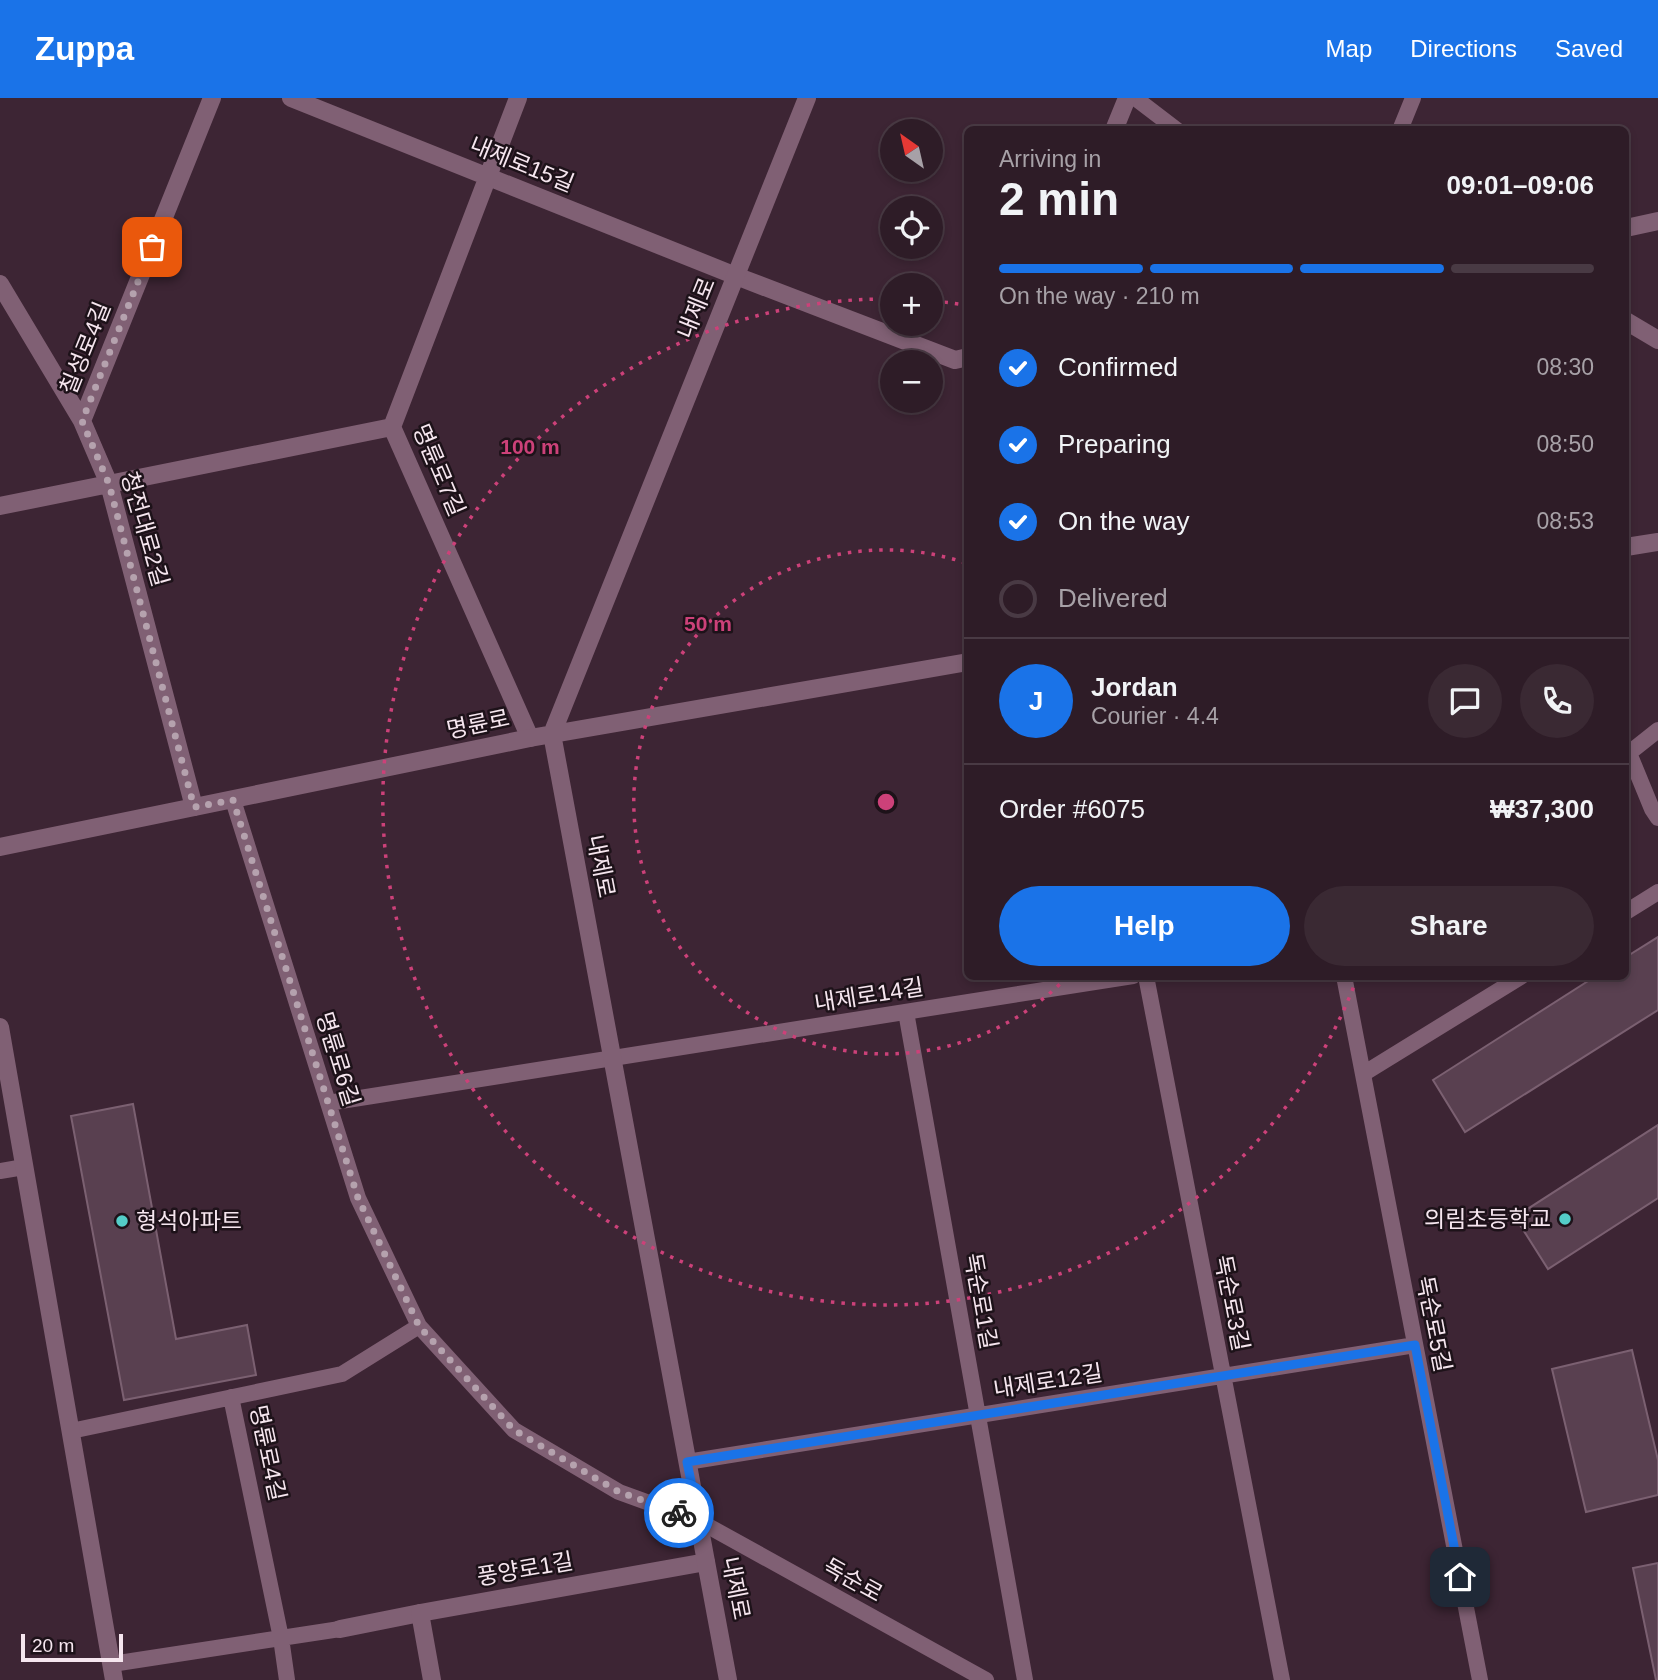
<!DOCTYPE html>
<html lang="en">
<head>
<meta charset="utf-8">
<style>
  :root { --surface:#2e1c27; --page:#3a2933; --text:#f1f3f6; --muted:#a7a1a7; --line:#493a44; --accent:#1a73e8 }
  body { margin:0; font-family:Helvetica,"Noto Sans KR",sans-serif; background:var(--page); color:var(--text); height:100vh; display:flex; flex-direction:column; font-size:26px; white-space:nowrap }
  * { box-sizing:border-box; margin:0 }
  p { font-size:23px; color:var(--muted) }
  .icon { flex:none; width:38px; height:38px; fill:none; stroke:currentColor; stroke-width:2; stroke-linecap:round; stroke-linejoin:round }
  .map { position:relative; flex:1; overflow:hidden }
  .details { position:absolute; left:964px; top:28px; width:665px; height:854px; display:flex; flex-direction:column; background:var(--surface); border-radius:10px; box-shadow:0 4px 10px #0003,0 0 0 2px var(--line) }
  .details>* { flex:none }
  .needle { width:46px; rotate:326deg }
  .fabs { position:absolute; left:880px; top:21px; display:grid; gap:14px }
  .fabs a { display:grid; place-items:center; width:63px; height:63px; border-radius:50%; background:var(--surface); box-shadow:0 4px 10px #0003,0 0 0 2px var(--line); font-size:35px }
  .scale { position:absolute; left:21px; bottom:18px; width:102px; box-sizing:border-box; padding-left:7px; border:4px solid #f6e6ef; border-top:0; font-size:19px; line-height:24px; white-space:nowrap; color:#f6e6ef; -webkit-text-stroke:5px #1d1219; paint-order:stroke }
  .pin { position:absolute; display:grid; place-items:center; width:60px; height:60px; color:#fff; margin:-30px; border-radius:14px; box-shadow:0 4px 10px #0006 }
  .courier { position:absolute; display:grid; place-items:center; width:70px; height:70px; margin:-35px; border:5px solid #1a73e8; border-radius:50%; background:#fff; color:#222; box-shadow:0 2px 9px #0007 }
  .overview em { font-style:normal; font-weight:600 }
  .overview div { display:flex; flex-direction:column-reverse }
  .overview { display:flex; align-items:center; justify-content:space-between; height:119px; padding:0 35px }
  h1 { font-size:46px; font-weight:600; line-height:52px }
  .bar { display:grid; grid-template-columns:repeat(4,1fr); gap:10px 7px; align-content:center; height:84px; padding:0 35px }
  .bar i { height:9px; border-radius:5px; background:var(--line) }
  .bar .active { background:var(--accent) }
  .bar p { grid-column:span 4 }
  .line { display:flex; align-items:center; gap:18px; padding:0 35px; border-top:2px solid var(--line) }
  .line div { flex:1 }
  .round { display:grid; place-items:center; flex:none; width:74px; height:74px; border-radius:37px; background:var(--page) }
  ol { padding:0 35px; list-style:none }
  li { display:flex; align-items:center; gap:21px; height:77px }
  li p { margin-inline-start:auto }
  li .icon { padding:7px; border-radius:50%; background:var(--accent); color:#fff; stroke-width:4 }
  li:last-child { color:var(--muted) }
  li i { width:38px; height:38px; border:4px solid var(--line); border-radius:50% }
  .button { display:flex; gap:14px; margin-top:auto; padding:14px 35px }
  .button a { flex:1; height:80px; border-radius:42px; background:var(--accent); color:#fff; font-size:28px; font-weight:600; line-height:80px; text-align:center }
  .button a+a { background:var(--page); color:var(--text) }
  header { display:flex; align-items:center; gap:42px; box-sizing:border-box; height:98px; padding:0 35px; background:var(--accent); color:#fff }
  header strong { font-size:33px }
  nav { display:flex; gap:38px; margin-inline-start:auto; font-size:24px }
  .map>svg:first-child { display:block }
</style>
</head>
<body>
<header>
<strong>Zuppa</strong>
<nav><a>Map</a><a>Directions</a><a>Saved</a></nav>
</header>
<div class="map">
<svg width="1658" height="1582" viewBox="0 0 1658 1582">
  <rect width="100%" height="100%" fill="#3d2534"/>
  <path fill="#594050" stroke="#7b6071" stroke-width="2" d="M 1658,839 L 1658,912 L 1465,1034 L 1433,982 L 1596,878 L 1626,878 L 1626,859 Z
    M 133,1006 L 176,1241 L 247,1227 L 256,1277 L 124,1302 L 71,1018 Z
    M 1658,1027 L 1658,1100 L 1548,1171 L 1515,1119 Z
    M 1632,1252 L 1658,1362 L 1658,1397 L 1586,1414 L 1552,1271 Z
    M 1658,1465 L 1658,1582 L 1656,1582 L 1633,1470 Z"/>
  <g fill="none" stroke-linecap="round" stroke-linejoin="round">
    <path stroke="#806074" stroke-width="16" d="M 1135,0 L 1177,32
      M 1400,32 L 1413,0
      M 1658,632 L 1629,655 L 1652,711 L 1658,720
      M 233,702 L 358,1100 L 419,1228 L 514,1332 L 619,1394 L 699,1423 L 986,1582
      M 1626,814 L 1658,794
      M 1146,878 L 1282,1582
      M 1344,878 L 1480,1582
      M 906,914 L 1025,1582
      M 1363,976 L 1522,878
      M 328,1005 L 1133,878
      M 0,1073 L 24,1069
      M 231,1299 L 281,1540 L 287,1582
      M 71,1333 L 342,1276 L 419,1228
      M 687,1364 L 1415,1247
      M 112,1566 L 340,1531"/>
    <path stroke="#806074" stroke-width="18" d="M 340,1531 L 420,1515"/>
    <path stroke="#806074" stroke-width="18" d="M 291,0 L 736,178 L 955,262 L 968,259
      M 518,0 L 392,329 L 530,640
      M 1114,32 L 1127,0
      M 1626,130 L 1658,123
      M 0,186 L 82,323 L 109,386 L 194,709
      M 1626,223 L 1658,242
      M 82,323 L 212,0
      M 0,408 L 392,329
      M 0,929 L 114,1582
      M 432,1582 L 420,1515 L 706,1464"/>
    <path stroke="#806074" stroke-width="18" d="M 1626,449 L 1658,444
      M 0,749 L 530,640 L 968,564
      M 728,1582 L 552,636 L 807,0"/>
  </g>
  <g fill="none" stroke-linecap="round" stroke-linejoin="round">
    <path stroke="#b5a2ae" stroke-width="7" stroke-dasharray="0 12.6" d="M 152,149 L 82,323 L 109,386 L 194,709 L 233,702 L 358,1100 L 419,1228 L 514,1332 L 619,1394 L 679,1415"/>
    <path stroke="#1a73e8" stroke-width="9" d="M 679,1415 L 699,1423 L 687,1364 L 1415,1247 L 1460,1479"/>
  </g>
  <g fill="none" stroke="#cc4179" stroke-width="3.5" stroke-dasharray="3.5 7">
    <path d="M1067 879A252 252 0 1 1 966 465"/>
    <path d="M1357 880A503 503 0 1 1 890 201M934 203A503 503 0 0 1 965 207"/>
  </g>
  <g fill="#54cdc8" stroke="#1d1219" stroke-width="2.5">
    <circle cx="1565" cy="1121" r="7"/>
    <circle cx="122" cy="1123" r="7"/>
  </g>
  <g text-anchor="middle" stroke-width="5" stroke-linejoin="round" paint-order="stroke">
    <g font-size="23" fill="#f6e6ef" stroke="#1d1219">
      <text transform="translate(522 66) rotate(22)" y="8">내제로15길</text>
      <text transform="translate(696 210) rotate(-68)" y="8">내제로</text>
      <text transform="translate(85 250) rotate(-68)" y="8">칠성로4길</text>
      <text transform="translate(439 372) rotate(67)" y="8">명륜로7길</text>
      <text transform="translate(145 431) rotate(74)" y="8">청전대로2길</text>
      <text transform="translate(478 626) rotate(-12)" y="8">명륜로</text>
      <text transform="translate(601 768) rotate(79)" y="8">내제로</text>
      <text transform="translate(869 897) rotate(-9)" y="8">내제로14길</text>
      <text transform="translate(338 961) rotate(73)" y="8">명륜로6길</text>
      <text transform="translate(981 1203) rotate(80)" y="8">독순로1길</text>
      <text transform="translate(1232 1205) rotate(79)" y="8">독순로3길</text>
      <text transform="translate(1434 1226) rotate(79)" y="8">독순로5길</text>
      <text transform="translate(1048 1283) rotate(-9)" y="8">내제로12길</text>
      <text transform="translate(268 1355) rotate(78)" y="8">명륜로4길</text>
      <text transform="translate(525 1471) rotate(-10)" y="8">풍양로1길</text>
      <text transform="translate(853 1482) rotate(29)" y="8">독순로</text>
      <text transform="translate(736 1490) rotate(79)" y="8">내제로</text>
    </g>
    <g font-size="23" fill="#f6e6ef" stroke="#1d1219" text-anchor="end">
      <text x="1551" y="1129">의림초등학교</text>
      <text x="136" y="1131" text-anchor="start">형석아파트</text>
    </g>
  </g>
  <circle cx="886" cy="704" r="10" fill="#cc4179" stroke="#1d1219" stroke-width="3.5"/>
  <g font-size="21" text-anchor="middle" font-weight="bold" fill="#cc4179" stroke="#1d1219" stroke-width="5" stroke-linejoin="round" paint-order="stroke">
    <text x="530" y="356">100 m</text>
    <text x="708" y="533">50 m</text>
  </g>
</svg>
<div class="fabs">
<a><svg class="needle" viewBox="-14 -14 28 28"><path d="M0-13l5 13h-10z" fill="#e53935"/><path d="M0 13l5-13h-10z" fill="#a7a1a7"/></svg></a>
<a><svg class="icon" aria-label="locate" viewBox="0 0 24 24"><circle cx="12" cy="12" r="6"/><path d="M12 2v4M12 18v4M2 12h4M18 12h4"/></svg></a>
<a>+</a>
<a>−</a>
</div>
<div class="scale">20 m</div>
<div class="pin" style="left:152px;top:149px;background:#ea580c"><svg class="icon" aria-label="bag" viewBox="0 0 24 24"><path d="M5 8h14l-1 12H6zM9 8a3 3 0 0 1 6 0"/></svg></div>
<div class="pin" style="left:1460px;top:1479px;background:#1f2937"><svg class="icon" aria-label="home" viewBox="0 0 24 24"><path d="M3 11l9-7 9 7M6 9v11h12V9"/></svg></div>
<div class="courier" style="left:679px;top:1415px"><svg class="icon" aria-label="bike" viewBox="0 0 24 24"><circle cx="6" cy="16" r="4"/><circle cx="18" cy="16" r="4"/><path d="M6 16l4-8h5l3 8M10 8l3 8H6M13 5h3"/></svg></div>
<section class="details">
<div class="overview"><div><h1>2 min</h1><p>Arriving in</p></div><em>09:01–09:06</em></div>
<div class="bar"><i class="active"></i><i class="active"></i><i class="active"></i><i></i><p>On the way · 210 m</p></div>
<ol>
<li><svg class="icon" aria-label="check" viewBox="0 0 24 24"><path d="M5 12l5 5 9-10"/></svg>Confirmed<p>08:30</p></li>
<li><svg class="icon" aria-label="check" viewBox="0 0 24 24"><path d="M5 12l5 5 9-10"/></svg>Preparing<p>08:50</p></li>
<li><svg class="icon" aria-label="check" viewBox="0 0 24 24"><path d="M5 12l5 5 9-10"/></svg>On the way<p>08:53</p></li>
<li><i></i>Delivered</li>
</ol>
<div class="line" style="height:126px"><b class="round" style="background:var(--accent);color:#fff">J</b><div><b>Jordan</b><p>Courier · 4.4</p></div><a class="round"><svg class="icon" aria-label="chat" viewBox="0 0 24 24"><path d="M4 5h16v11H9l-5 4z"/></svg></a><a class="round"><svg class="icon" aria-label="phone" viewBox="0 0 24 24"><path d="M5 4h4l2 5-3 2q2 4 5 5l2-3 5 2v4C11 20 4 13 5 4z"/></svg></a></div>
<div class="line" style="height:91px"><div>Order #6075</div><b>₩37,300</b></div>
<div class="button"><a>Help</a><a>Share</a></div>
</section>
</div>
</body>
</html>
